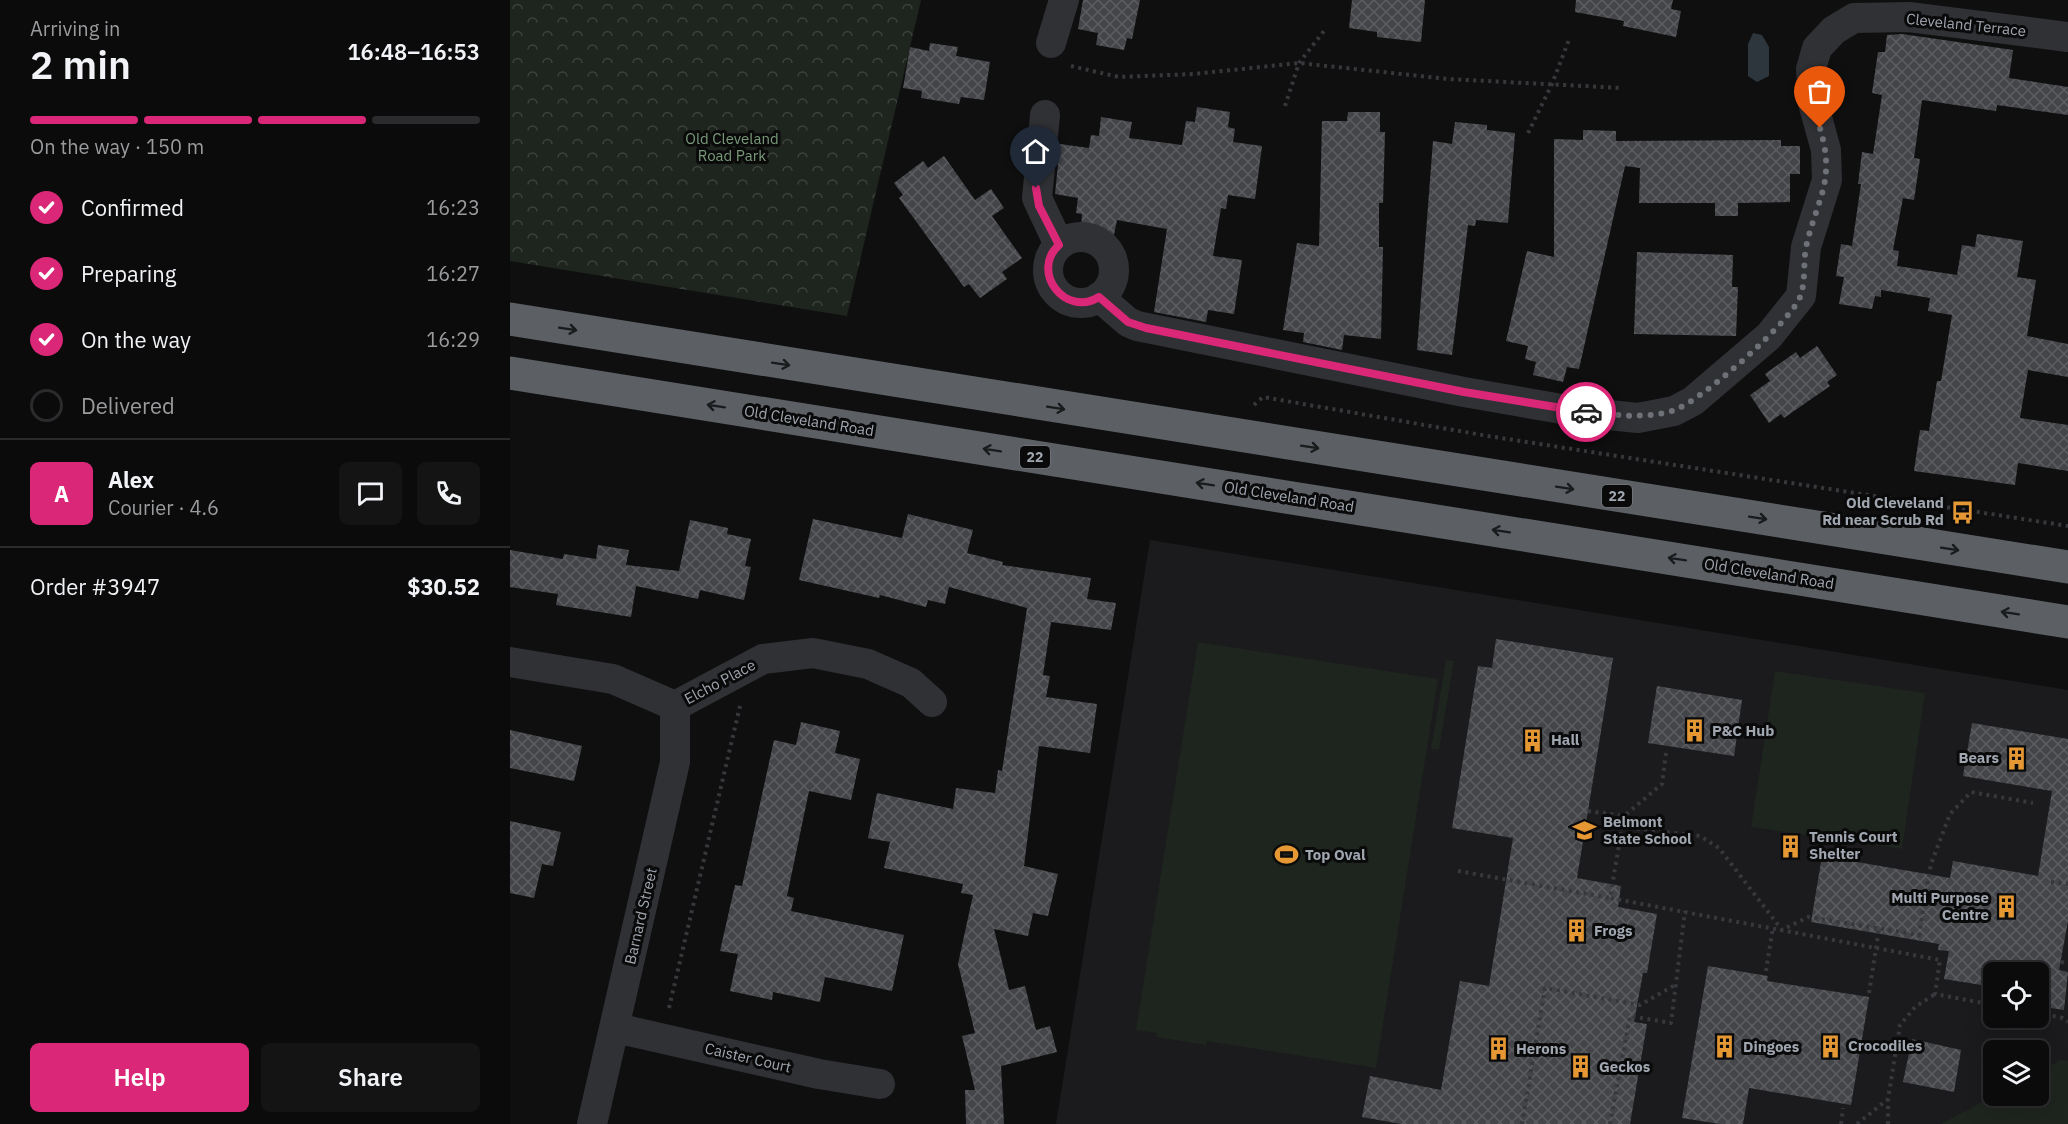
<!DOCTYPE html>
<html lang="en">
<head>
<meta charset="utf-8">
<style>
  :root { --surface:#0b0b0c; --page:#141415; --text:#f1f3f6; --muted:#9a9b9d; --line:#2b2b2d; --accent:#db2777 }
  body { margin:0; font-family:"IBM Plex Sans",sans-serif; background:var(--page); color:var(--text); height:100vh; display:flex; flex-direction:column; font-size:22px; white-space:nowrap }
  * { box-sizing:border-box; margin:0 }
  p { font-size:20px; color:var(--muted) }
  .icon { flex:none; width:33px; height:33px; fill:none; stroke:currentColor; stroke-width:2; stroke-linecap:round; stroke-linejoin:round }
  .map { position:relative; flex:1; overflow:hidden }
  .drawer { display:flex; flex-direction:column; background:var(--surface); width:510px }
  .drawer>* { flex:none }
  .tools { position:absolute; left:1473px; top:962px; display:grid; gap:12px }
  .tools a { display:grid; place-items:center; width:66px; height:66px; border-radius:9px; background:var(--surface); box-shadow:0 6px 24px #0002,0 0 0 2px var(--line); font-size:30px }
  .pin { position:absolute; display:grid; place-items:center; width:51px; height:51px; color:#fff; margin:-62px -26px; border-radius:50% 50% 50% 0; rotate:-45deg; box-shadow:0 0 6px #0007 }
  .pin .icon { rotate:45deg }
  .courier { position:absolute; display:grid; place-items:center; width:60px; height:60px; margin:-30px; border:4px solid #db2777; border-radius:50%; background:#fff; color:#222; box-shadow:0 2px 8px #0007 }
  .summary em { font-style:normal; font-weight:600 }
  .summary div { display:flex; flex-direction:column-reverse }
  .summary { display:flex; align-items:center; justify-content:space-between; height:102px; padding:0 30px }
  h1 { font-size:39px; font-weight:600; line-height:45px }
  .bar { display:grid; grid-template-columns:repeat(4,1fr); gap:9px 6px; align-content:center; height:72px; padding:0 30px }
  .bar i { height:8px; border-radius:4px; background:var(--line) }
  .bar .current { background:var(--accent) }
  .bar p { grid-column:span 4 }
  .line { display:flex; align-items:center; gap:15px; padding:0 30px; border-top:2px solid var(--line) }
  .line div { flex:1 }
  .round { display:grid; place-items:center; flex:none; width:63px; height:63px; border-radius:9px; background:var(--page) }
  ol { padding:0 30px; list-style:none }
  li { display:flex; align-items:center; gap:18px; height:66px }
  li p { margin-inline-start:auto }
  li .icon { padding:6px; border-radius:50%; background:var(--accent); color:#fff; stroke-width:4 }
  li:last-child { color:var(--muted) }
  li i { width:33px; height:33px; border:3px solid var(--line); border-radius:50% }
  .cta { display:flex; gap:12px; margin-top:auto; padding:12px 30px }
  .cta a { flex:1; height:69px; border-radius:9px; background:var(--accent); color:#fff; font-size:24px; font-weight:600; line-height:69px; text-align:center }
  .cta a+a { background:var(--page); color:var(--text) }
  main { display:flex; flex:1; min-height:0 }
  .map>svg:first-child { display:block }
</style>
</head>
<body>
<main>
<section class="drawer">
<div class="summary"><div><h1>2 min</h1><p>Arriving in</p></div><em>16:48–16:53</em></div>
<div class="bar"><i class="current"></i><i class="current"></i><i class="current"></i><i></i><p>On the way · 150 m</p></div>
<ol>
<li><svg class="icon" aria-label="check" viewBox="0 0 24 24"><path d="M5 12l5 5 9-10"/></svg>Confirmed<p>16:23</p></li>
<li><svg class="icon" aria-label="check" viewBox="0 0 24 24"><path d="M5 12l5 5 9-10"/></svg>Preparing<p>16:27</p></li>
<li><svg class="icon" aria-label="check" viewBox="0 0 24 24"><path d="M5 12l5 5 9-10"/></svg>On the way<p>16:29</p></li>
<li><i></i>Delivered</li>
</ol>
<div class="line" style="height:108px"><b class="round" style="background:var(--accent);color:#fff">A</b><div><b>Alex</b><p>Courier · 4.6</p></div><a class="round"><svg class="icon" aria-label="chat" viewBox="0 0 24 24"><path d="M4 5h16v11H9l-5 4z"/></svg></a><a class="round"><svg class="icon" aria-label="phone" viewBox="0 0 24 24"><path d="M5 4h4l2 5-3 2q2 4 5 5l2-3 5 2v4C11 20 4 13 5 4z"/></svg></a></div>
<div class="line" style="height:78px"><div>Order #3947</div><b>$30.52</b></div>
<div class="cta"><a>Help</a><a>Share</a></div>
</section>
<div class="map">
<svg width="1558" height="1124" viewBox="0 0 1558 1124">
  <defs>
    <pattern id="forest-crowns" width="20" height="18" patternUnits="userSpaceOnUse" patternTransform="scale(1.5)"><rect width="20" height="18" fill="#1e241e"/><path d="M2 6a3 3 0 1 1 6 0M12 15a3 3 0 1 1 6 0" fill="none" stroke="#3c413c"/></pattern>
    <pattern id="building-cross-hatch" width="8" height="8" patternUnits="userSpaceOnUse" patternTransform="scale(1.5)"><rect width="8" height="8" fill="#434548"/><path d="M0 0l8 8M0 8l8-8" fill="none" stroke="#5b5d60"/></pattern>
  </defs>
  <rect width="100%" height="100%" fill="#0f0f10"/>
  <path fill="#1b1b1d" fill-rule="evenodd" d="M 640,540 L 1558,690 L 1558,1124 L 546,1124 ZM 1484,972 L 1528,972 L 1528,1017 L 1484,1017 ZM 1484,1050 L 1528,1050 L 1528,1095 L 1484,1095 Z"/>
  <path fill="url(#forest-crowns)" d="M 0,0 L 411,0 L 337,316 L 0,261 Z"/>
  <path fill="#1e241e" d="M 688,642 L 928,679 L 866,1068 L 697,1041 L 696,1045 L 646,1037 L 647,1033 L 626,1030 Z
    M 936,660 L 944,661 L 929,750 L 921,749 Z
    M 1265,671 L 1415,693 L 1392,849 L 1241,827 Z
    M 1550,1060 L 1558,1061 L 1558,1124 L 1431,1124 L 1485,1095 L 1528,1095 L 1529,1072 Z"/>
  <path fill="#2d363c" d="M 1243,33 L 1252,35 L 1259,47 L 1259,76 L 1247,82 L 1238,76 L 1238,44 Z"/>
  <path fill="url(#building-cross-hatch)" d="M 573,0 L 630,0 L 622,39 L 617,38 L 614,50 L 586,45 L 588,33 L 568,29 Z
    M 842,0 L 915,0 L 911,42 L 867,37 L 867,32 L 839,28 Z
    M 1066,0 L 1163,0 L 1161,9 L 1171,11 L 1166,37 L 1113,26 L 1114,21 L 1065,12 Z
    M 1392,34 L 1503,50 L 1499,78 L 1558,87 L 1558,115 L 1487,105 L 1486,111 L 1412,100 L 1404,158 L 1410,159 L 1404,200 L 1393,198 L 1383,250 L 1389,251 L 1387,266 L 1447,275 L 1452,245 L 1465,247 L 1467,234 L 1513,241 L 1507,277 L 1526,280 L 1517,336 L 1558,344 L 1558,377 L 1518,370 L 1510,418 L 1558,425 L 1558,471 L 1508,463 L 1505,485 L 1404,471 L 1410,430 L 1419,431 L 1427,381 L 1431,381 L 1442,315 L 1418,311 L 1420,298 L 1371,290 L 1371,297 L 1365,296 L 1362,309 L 1329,304 L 1334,277 L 1326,276 L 1331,244 L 1342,246 L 1351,184 L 1348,184 L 1352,152 L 1363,154 L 1372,95 L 1362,93 L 1368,52 L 1375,52 L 1377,35 Z
    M 420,43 L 448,47 L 446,56 L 480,62 L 474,100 L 451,97 L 449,104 L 411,98 L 412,91 L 393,88 L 400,47 L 419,51 Z
    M 687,107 L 720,112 L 718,127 L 725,129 L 723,142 L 752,146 L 745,199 L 718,195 L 716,209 L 711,208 L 703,256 L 732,260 L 724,314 L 698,310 L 696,322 L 644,312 L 657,229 L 607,220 L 604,235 L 571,230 L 572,214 L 566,213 L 568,198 L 545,194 L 550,144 L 579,148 L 581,135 L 589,136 L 591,117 L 622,122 L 619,138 L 672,145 L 676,121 L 685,122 Z
    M 838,112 L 870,112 L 870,132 L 875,132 L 873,203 L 869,203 L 869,247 L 873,247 L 871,339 L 834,335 L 832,350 L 793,342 L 794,333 L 773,330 L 787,243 L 809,246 L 812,121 L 837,121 Z
    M 945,122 L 977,125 L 977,130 L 1005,133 L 998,223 L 966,220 L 965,226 L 958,225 L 942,355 L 907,350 L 923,141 L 942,144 Z
    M 1073,130 L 1106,131 L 1106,141 L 1271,140 L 1271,146 L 1290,146 L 1290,174 L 1280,174 L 1280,202 L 1228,203 L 1228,216 L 1205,216 L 1205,203 L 1129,203 L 1130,168 L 1115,166 L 1069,369 L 1057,367 L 1053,382 L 1023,375 L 1026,362 L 1015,359 L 1018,346 L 996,341 L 1017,251 L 1044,257 L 1044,139 L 1073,140 Z
    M 434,156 L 465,200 L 481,189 L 494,208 L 482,216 L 512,258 L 492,272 L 497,279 L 470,298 L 459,284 L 454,287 L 389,198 L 393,195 L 384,183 L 413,161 L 418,168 Z
    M 1127,252 L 1223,255 L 1222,287 L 1228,287 L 1226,336 L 1124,334 Z
    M 1307,346 L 1327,375 L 1317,382 L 1320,386 L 1274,418 L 1271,414 L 1259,423 L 1240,395 L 1260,381 L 1255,374 L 1286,352 L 1290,358 Z
    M 398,514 L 463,530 L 457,553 L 493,562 L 492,565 L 581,578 L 577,599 L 606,603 L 601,630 L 541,622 L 533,675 L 540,676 L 536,697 L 587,704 L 580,753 L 529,746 L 514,866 L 548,874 L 538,916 L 523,913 L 518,936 L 484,929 L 499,990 L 515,986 L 526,1030 L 540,1026 L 547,1052 L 491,1066 L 494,1124 L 456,1124 L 455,1090 L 465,1090 L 452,1036 L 465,1033 L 448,964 L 463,895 L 451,893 L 453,884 L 374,868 L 380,842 L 358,838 L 367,793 L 443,809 L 446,788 L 485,793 L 488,770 L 492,771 L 517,608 L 439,587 L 435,604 L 418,600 L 416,607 L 370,595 L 369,598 L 289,580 L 303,519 L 392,538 Z
    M 180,520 L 218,528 L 217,534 L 241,539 L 235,566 L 241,567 L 234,600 L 190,590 L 188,599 L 126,586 L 121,617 L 46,605 L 48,594 L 0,587 L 0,550 L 53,559 L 54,554 L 86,559 L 88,545 L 119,550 L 116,565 L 169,571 Z
    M 986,639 L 1103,658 L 1067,878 L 1111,886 L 1108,907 L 1147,914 L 1137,973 L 1133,973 L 1124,1022 L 1137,1024 L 1120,1124 L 891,1124 L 852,1117 L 860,1076 L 931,1090 L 950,981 L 979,986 L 1003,838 L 942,828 L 968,666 L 982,668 Z
    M 1147,686 L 1232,700 L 1224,756 L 1138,743 Z
    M 291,722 L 330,731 L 325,753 L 350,759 L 341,800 L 299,791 L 277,896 L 284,898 L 281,911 L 394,935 L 382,991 L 315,977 L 310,1002 L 263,992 L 262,1000 L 220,991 L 228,954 L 210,951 L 225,885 L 232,886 L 264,740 L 286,745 Z
    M 1462,723 L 1558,739 L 1558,921 L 1549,970 L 1558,972 L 1554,1010 L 1528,1006 L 1528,972 L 1484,972 L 1484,987 L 1434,979 L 1439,951 L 1428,950 L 1429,944 L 1301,922 L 1312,856 L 1440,878 L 1443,861 L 1528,876 L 1542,791 L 1453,776 Z
    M 0,730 L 72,746 L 64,781 L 0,768 Z
    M 0,821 L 51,832 L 43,866 L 32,864 L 24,898 L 0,893 Z
    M 1198,966 L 1258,976 L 1257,981 L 1359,997 L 1341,1105 L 1239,1088 L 1233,1124 L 1210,1124 L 1172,1118 Z
    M 1402,1039 L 1451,1050 L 1444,1092 L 1393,1082 Z"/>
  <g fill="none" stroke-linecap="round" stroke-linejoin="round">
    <path stroke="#36383c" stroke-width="4" stroke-dasharray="3 4.5" stroke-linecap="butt" d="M 561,66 L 609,77 L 684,74 L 789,63 L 938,79 L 1112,88
      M 775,106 L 789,63 L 814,31
      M 1018,133 L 1042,84 L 1060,37
      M 744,405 L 753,397 L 978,436 L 1558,526
      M 1156,753 L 1152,784 L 1114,816 L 1100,898 L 1430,960 L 1425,994 L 1484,1005
      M 1078,811 L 1114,816
      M 1112,827 L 1190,836 L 1209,848 L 1272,930 L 1298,917 L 1409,935 L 1421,864 L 1440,814 L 1461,792 L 1523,803
      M 948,871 L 1100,898
      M 1541,882 L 1558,884
      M 1551,962 L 1558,963
      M 1256,971 L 1263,927
      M 1359,993 L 1369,929
      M 159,1008 L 230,706
      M 1528,1013 L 1553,1018 L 1558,1022
      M 1012,1124 L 1035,988 L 1130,1005 L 1165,985
      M 1100,1124 L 1120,1016 L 1161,1023 L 1175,911
      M 1331,1124 L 1333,1108
      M 1347,1124 L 1378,1099 L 1390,1025 L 1405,1007 L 1425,994
      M 1378,1124 L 1378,1100"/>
    <path stroke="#303135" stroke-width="30" d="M 541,43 L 554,0
      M 535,115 L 527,198 L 549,245
      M538 270a33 33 0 1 1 66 0a33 33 0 1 1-66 0Z
      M 589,297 L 618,322 L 627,326 L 954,392 L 1069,412 L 1128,418 L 1164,411 L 1183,401 L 1259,336 L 1291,296 L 1296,247 L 1317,180 L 1316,150 L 1303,103 L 1301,69 L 1307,48 L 1324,30 L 1344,18 L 1399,17 L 1558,37
      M 0,662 L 103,679 L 165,706
      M 165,706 L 253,659 L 303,653 L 358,664 L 401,683 L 422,702
      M 106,1028 L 309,1074 L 370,1084
      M 82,1124 L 165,762 L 165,706"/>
    <path stroke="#5c6065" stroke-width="33" d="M 0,319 L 1558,567
      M 0,373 L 1558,622"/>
  </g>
  <defs><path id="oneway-shaft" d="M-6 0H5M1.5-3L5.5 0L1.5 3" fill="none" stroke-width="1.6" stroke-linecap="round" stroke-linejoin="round" transform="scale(1.5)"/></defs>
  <g stroke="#1a1b1d">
    <use href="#oneway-shaft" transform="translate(58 329) rotate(9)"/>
    <use href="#oneway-shaft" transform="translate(271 364) rotate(9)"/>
    <use href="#oneway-shaft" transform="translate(206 406) rotate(-171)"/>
    <use href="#oneway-shaft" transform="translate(546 408) rotate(9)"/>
    <use href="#oneway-shaft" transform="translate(800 447) rotate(9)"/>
    <use href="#oneway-shaft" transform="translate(482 450) rotate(-171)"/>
    <use href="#oneway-shaft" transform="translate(695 484) rotate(-171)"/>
    <use href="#oneway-shaft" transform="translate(1055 488) rotate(9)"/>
    <use href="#oneway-shaft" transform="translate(1248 518) rotate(9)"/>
    <use href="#oneway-shaft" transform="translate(991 531) rotate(-171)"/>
    <use href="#oneway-shaft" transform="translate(1440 549) rotate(9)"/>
    <use href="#oneway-shaft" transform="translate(1167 559) rotate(-171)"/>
    <use href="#oneway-shaft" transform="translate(1500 613) rotate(-171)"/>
  </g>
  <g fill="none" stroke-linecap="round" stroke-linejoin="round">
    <path stroke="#6e7278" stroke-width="6" stroke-dasharray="0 10.8" d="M 1076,412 C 1106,415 1132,419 1162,411 C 1188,404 1280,323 1290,297 C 1296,282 1293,263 1296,247 C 1307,198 1326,182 1310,128"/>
    <path stroke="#db2777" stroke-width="8" d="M 526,188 L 529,206 L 549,245 C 520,271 555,318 589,297 L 618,322 L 636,328 L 954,392 L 1076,412"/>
  </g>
  <defs>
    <symbol id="bus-bare" viewBox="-9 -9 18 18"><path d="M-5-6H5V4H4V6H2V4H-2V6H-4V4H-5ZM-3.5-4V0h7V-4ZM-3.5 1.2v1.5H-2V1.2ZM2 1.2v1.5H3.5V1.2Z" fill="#e49733" stroke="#0a0a0b" stroke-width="2.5" paint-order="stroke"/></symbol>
    <symbol id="building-bare" viewBox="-9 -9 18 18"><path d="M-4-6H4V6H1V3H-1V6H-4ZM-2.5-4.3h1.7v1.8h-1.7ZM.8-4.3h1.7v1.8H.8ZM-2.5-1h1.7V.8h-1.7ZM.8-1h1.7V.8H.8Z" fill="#e49733" stroke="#0a0a0b" stroke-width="2.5" paint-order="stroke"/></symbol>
    <symbol id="school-bare" viewBox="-9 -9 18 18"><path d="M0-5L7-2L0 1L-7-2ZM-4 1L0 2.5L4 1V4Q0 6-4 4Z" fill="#e49733" stroke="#0a0a0b" stroke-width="2.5" paint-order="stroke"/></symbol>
    <symbol id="stadium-bare" viewBox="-9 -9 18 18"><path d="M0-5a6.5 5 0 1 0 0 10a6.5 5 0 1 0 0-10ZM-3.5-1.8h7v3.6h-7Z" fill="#e49733" stroke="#0a0a0b" stroke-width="2.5" paint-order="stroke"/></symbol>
  </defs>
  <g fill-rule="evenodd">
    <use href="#bus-bare" x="1436" y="496" width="33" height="33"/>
    <use href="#building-bare" x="1168" y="714" width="33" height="33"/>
    <use href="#building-bare" x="1006" y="724" width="33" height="33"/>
    <use href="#building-bare" x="1490" y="742" width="33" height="33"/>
    <use href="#school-bare" x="1058" y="814" width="33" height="33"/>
    <use href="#building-bare" x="1264" y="830" width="33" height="33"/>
    <use href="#stadium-bare" x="760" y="838" width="33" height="33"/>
    <use href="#building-bare" x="1480" y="890" width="33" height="33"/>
    <use href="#building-bare" x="1050" y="914" width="33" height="33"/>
    <use href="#building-bare" x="1304" y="1030" width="33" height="33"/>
    <use href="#building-bare" x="1198" y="1030" width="33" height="33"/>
    <use href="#building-bare" x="972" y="1032" width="33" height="33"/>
    <use href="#building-bare" x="1054" y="1050" width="33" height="33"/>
  </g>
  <g text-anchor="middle" stroke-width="6" stroke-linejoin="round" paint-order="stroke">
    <g fill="#0a0a0b" stroke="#74787e" stroke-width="1.5">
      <rect x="510" y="446" width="30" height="22" rx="4.5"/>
      <rect x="1092" y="485" width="30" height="22" rx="4.5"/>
    </g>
    <g font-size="14" font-weight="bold" fill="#a1a7b0">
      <text x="525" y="462">22</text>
      <text x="1107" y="501">22</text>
    </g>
    <g font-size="15" fill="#a1a7b0" stroke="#0a0a0b">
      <text transform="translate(1456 25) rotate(6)" y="5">Cleveland Terrace</text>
      <text transform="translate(299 421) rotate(9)" y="5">Old Cleveland Road</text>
      <text transform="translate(779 497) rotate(9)" y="5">Old Cleveland Road</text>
      <text transform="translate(1259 574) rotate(9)" y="5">Old Cleveland Road</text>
      <text transform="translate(210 682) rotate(-28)" y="5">Elcho Place</text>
      <text transform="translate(131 916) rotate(-77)" y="5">Barnard Street</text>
      <text transform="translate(238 1058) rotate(13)" y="5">Caister Court</text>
    </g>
    <g font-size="15" fill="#7a9a79" stroke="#0a0a0b">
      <text x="222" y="144">Old Cleveland<tspan x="222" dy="17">Road Park</tspan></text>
    </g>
    <g font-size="15" font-weight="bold" fill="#a1a7b0" stroke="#0a0a0b" text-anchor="start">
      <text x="1434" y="508" text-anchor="end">Old Cleveland<tspan x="1434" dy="17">Rd near Scrub Rd</tspan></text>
      <text x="1202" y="736">P&amp;C Hub</text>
      <text x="1041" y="745">Hall</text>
      <text x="1489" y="763" text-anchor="end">Bears</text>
      <text x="1093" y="827">Belmont<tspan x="1093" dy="17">State School</tspan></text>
      <text x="1299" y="842">Tennis Court<tspan x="1299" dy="17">Shelter</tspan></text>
      <text x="795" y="860">Top Oval</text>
      <text x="1479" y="903" text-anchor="end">Multi Purpose<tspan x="1479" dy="17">Centre</tspan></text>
      <text x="1084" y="936">Frogs</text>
      <text x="1338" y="1051">Crocodiles</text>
      <text x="1233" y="1052">Dingoes</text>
      <text x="1006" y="1054">Herons</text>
      <text x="1089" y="1072">Geckos</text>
    </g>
  </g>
</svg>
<div class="tools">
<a><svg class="icon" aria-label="locate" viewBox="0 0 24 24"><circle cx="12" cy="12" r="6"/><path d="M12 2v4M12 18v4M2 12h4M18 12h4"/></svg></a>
<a><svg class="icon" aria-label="layers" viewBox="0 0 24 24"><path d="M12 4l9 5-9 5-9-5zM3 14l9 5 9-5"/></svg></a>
</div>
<div class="pin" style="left:1310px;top:128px;background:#ea580c"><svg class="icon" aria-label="bag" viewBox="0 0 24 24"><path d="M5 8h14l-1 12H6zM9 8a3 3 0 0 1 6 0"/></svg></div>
<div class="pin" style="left:526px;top:188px;background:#1f2937"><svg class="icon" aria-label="home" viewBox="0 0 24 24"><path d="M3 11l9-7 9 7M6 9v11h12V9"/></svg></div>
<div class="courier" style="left:1076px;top:412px"><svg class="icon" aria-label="car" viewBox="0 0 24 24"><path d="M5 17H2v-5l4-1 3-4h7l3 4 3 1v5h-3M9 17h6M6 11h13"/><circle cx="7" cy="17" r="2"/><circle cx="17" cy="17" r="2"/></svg></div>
</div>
</main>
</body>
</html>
